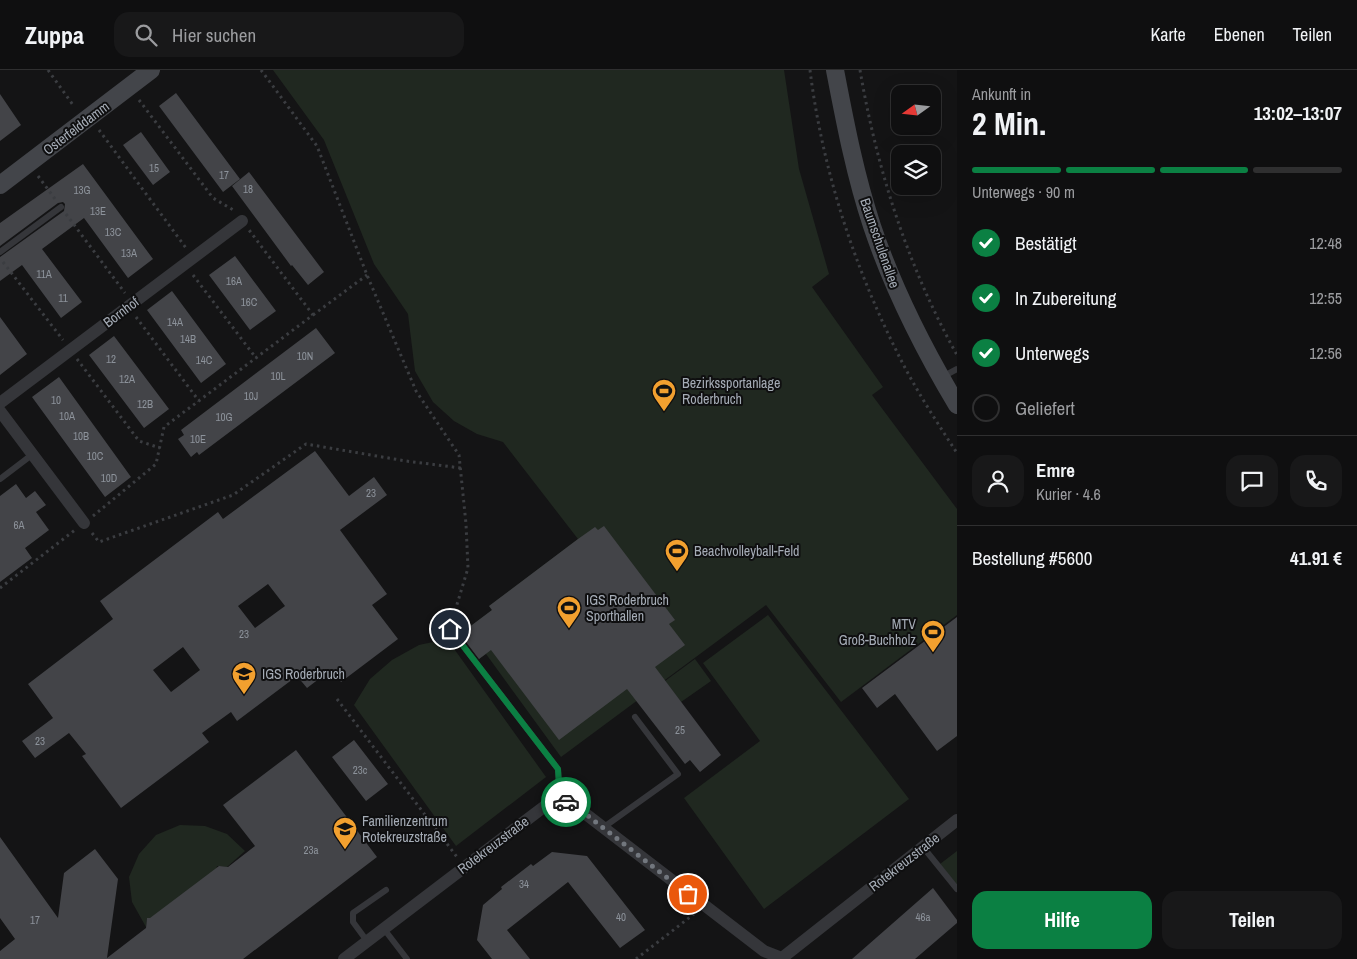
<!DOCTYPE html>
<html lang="de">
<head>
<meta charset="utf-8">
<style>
  :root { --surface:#0f0f10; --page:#181819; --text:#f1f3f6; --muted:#9b9c9f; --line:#2f2f30; --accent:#0b8043 }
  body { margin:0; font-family:"Archivo Narrow",sans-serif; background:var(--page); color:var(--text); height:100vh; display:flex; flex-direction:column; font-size:19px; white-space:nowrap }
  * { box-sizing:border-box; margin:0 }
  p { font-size:16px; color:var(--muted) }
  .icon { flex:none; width:28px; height:28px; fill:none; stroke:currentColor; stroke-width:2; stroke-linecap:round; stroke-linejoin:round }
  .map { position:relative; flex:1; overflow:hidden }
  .drawer { display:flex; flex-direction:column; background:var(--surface); width:400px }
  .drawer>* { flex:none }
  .needle { width:32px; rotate:255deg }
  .buttons { position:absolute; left:891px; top:15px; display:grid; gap:10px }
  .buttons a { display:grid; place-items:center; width:50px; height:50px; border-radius:10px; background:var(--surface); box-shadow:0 5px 20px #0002,0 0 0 1px var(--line); font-size:25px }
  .pin { position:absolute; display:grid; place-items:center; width:42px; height:42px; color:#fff; margin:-21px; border:2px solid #fff; border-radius:50%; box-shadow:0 1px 5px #0007 }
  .courier { position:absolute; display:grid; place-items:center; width:50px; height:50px; margin:-25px; border:4px solid #0b8043; border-radius:50%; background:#fff; color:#222; box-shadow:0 1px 6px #0007 }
  .overview em { font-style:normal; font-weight:700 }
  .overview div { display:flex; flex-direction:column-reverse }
  .overview { display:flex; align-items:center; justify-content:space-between; height:85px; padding:0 15px }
  h1 { font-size:32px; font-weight:700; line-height:38px }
  .bar { display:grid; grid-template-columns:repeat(4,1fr); gap:8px 5px; align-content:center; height:60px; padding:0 15px }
  .bar i { height:6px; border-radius:4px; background:var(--line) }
  .bar .on { background:var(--accent) }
  .bar p { grid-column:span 4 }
  .line { display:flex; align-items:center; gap:12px; padding:0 15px; border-top:1px solid var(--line) }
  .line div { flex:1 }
  .round { display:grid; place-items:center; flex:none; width:52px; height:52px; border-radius:15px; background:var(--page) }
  ol { padding:0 15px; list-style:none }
  li { display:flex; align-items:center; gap:15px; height:55px }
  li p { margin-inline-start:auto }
  li .icon { padding:5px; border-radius:50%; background:var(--accent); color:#fff; stroke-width:4 }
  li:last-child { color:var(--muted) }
  li i { width:28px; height:28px; border:2px solid var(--line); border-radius:50% }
  .button { display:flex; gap:10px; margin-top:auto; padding:10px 15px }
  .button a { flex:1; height:58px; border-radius:15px; background:var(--accent); color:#fff; font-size:20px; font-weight:700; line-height:58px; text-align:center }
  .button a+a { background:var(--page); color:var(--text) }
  header { display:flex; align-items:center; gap:30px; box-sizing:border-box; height:70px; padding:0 25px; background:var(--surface); border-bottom:1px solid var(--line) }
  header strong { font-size:24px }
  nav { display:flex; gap:28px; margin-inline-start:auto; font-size:18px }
  .search { width:350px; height:45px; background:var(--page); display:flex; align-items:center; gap:12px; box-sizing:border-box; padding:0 18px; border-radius:15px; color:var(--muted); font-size:19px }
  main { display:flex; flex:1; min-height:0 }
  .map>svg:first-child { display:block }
</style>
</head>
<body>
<header>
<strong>Zuppa</strong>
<div class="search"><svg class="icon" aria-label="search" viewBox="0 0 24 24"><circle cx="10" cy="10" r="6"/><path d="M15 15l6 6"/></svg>Hier suchen</div>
<nav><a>Karte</a><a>Ebenen</a><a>Teilen</a></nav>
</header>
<main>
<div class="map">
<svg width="957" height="889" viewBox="0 0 957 889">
  <rect width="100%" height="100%" fill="#141415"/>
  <path fill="#202820" d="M 273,0 L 784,0 L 799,99 L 829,204 L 812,217 L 883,317 L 872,325 L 957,439 L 957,545 L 841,632 L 766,535 L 561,687 L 486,584 L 479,589 L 460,564 L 492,540 L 489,536 L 578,469 L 503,372 L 477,364 L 454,351 L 433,332 L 415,301 L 408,244 L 374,194 L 324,70 Z
    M 768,545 L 909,729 L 764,839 L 684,728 L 760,671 L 703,593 Z
    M 447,569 L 546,707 L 456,776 L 354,635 L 370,609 L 392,590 L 419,575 Z
    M 695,589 L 711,611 L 681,632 L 665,611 Z
    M 180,755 L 205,756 L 227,764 L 245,781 L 227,797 L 217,796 L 215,805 L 156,849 L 147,848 L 146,857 L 132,832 L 129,807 L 139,784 L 156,765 Z
    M 957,781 L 957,815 L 940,794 Z"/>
  <path fill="#434448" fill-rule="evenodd" d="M 176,23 L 240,109 L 223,122 L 159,36 Z
    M 0,24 L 21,55 L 0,71 Z
    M 141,62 L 170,102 L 153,115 L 123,75 Z
    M 83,94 L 153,189 L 128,208 L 84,148 L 42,179 L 82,232 L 61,248 L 22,195 L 0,211 L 0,187 L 64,141 L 65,134 L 63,132 L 58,133 L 0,176 L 0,153 Z
    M 249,102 L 324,202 L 308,215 L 292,195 L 291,196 L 232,116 Z
    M 235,186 L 276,241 L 250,260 L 209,205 Z
    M 172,221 L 226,294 L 201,313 L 147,240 Z
    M 0,247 L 27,284 L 0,305 Z
    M 316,258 L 335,283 L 199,385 L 197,382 L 191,387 L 178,369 L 184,365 L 181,360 Z
    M 114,266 L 169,339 L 144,358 L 89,285 Z
    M 59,307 L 131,407 L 105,427 L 32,327 Z
    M 315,381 L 349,426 L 374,407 L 387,425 L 340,460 L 387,524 L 372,535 L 398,569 L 341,612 L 332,599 L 307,618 L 297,606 L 237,651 L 231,642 L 202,663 L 209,672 L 121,738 L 82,686 L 86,684 L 69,663 L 35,688 L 22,671 L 53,648 L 28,614 L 113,549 L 100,531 L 218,442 L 223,449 ZM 268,514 L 285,536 L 255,558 L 238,536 ZM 183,577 L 200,600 L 171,622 L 153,600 Z
    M 16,414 L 26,428 L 35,421 L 46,435 L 36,442 L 49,460 L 25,478 L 32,488 L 0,512 L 0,426 Z
    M 604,456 L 675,550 L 669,554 L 685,575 L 655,597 L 721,685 L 700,702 L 690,690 L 685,694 L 627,619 L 559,670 L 491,580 L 479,589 L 460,564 L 492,540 L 489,536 L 578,469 L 595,457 L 598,460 Z
    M 957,547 L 957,666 L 937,681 L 895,624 L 877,638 L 862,618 Z
    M 354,670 L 388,714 L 366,731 L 332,687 Z
    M 296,680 L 377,787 L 243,889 L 0,889 L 0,881 L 15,869 L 0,848 L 0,767 L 58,848 L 64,803 L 95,779 L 118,809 L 107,888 L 146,858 L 147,848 L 150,848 L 219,796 L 228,797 L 255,776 L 223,735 Z
    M 552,782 L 587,786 L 645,860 L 620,878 L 568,812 L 507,860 L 530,889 L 492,889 L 477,870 L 483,835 L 502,819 L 501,817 L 531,794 L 533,796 Z
    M 933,818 L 957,850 L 957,853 L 915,889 L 852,889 Z"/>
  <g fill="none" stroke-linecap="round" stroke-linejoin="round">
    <path stroke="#3b3d41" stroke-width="3" stroke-dasharray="2.5 4" stroke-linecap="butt" d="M 48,0 L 73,35
      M 261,0 L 317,76 L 367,205 L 416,321 L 459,385 L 466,454 L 468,498 L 452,551
      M 810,0 C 822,97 853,194 897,282 C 914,317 936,351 957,383
      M 860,0 C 877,100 908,197 957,285
      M 139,30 L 213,128 L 235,141
      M 99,60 L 186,178
      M 38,106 L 55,129
      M 66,144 L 125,223
      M 3,192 L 63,270
      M 193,205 L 256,288
      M 313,245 L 367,205
      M 136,247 L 199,331
      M 77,289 L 139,371 L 160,378
      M 93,446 L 156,394 L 164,357 L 313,245 L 249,160
      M 92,463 L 99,472 L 233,425 L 306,374 L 406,391 L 461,398
      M 0,518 L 75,460
      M 337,629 L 457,787
      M 636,889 L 694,844"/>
    <path stroke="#35363a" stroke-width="6" d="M 0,182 L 61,137
      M 942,307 L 957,299
      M 0,409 L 33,384
      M 450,559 L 558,699 L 560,730
      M 604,757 L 678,704 L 635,647
      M 923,777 L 957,819
      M 384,859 L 407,889
      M 367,871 L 353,852 L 353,843 L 386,820"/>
    <path stroke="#35363a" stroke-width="12" d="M 0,333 L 242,151
      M 0,341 L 84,453
      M 344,889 L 545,736 L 560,730 L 574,735 L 764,881 L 782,888 L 957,750"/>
    <path stroke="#43454a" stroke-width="18" d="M 835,0 C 845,52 855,105 872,156 C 893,219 923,278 957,335
      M 0,115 L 151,0"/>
  </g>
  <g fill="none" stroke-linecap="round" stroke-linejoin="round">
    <path stroke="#72777e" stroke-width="5" stroke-dasharray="0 9" d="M 566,732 L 574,735 L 688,824"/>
    <path stroke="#0b8043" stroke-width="6" d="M 450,559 L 558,699 L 560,730 L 566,732"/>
  </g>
  <defs>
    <symbol id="stadium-pin" viewBox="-11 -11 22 30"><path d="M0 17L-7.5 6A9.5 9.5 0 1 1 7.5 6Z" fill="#f2a02f" stroke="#0f0f10"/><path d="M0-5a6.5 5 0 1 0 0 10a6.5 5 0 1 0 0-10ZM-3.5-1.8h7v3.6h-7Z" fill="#111"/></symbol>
    <symbol id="school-pin" viewBox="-11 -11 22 30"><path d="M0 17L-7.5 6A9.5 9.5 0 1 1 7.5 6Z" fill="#f2a02f" stroke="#0f0f10"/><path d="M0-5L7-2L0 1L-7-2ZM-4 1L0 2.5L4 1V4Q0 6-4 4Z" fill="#111"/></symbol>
  </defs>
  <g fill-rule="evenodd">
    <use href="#stadium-pin" x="650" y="307" width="28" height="38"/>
    <use href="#stadium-pin" x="663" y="467" width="28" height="38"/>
    <use href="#stadium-pin" x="555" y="524" width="28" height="38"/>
    <use href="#stadium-pin" x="919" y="548" width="28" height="38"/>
    <use href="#school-pin" x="230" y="590" width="28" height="38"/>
    <use href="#school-pin" x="331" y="745" width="28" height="38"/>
  </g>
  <g text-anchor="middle" stroke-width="4" stroke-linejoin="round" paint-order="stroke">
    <g font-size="11" fill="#8c929a">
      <text x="154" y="102">15</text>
      <text x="224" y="109">17</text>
      <text x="248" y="123">18</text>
      <text x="82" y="124">13G</text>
      <text x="98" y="145">13E</text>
      <text x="113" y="166">13C</text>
      <text x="129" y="187">13A</text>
      <text x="44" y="208">11A</text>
      <text x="234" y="215">16A</text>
      <text x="63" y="232">11</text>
      <text x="249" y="236">16C</text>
      <text x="175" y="256">14A</text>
      <text x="188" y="273">14B</text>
      <text x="305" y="290">10N</text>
      <text x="111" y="293">12</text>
      <text x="204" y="294">14C</text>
      <text x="278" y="310">10L</text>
      <text x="127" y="313">12A</text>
      <text x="251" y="330">10J</text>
      <text x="56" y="334">10</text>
      <text x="145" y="338">12B</text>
      <text x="67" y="350">10A</text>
      <text x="224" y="351">10G</text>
      <text x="81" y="370">10B</text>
      <text x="198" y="373">10E</text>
      <text x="95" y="390">10C</text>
      <text x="109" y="412">10D</text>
      <text x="371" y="427">23</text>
      <text x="19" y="459">6A</text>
      <text x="244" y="568">23</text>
      <text x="680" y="664">25</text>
      <text x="40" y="675">23</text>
      <text x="360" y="704">23c</text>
      <text x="311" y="784">23a</text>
      <text x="524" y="818">34</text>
      <text x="621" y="851">40</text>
      <text x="923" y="851">46a</text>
      <text x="35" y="854">17</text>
    </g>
    <g font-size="14" fill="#a5acb6" stroke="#0f0f10">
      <text transform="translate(76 58) rotate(-37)" y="5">Osterfelddamm</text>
      <text transform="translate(880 173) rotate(71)" y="5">Baumschulenallee</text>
      <text transform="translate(121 242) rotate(-37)" y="5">Bornhof</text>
      <text transform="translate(493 775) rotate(-37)" y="5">Rotekreuzstraße</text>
      <text transform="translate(904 792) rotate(-38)" y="5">Rotekreuzstraße</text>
    </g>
    <g font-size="14" fill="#a5acb6" stroke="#0f0f10" text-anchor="start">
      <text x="682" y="318">Bezirkssportanlage<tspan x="682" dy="16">Roderbruch</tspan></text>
      <text x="694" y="486">Beachvolleyball-Feld</text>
      <text x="586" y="535">IGS Roderbruch<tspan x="586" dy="16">Sporthallen</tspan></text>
      <text x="916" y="559" text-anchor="end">MTV<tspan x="916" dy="16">Groß-Buchholz</tspan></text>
      <text x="262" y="609">IGS Roderbruch</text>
      <text x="362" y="756">Familienzentrum<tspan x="362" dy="16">Rotekreuzstraße</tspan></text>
    </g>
  </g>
</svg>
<div class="buttons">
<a><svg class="needle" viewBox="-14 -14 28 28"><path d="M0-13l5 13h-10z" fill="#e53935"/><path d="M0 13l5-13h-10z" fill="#9b9c9f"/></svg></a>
<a><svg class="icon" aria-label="layers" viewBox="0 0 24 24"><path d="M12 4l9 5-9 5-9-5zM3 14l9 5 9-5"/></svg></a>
</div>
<div class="pin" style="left:688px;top:824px;background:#ea580c"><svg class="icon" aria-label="bag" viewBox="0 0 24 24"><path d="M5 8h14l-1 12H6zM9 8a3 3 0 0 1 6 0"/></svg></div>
<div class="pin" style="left:450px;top:559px;background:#1f2937"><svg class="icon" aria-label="home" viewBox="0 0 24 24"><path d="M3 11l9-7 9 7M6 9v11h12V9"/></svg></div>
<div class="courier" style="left:566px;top:732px"><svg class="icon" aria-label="car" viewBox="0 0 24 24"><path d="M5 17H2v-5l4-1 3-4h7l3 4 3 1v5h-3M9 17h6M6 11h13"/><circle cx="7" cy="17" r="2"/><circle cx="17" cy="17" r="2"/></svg></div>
</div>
<section class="drawer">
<div class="overview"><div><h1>2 Min.</h1><p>Ankunft in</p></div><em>13:02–13:07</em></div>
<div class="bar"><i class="on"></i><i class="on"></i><i class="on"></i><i></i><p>Unterwegs · 90 m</p></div>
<ol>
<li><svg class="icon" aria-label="check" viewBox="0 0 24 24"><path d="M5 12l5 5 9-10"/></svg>Bestätigt<p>12:48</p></li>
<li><svg class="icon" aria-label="check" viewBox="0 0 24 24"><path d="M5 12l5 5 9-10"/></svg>In Zubereitung<p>12:55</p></li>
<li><svg class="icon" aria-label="check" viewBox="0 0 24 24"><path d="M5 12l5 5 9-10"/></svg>Unterwegs<p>12:56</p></li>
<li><i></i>Geliefert</li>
</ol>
<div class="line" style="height:90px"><a class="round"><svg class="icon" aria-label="person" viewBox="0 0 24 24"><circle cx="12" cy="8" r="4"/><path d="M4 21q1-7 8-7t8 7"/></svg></a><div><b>Emre</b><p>Kurier · 4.6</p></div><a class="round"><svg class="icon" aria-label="chat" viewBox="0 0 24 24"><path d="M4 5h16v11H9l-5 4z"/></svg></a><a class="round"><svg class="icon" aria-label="phone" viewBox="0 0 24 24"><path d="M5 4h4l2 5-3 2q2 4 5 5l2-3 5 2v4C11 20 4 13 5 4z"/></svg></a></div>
<div class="line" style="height:65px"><div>Bestellung #5600</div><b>41.91 €</b></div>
<div class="button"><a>Hilfe</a><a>Teilen</a></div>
</section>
</main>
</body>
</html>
